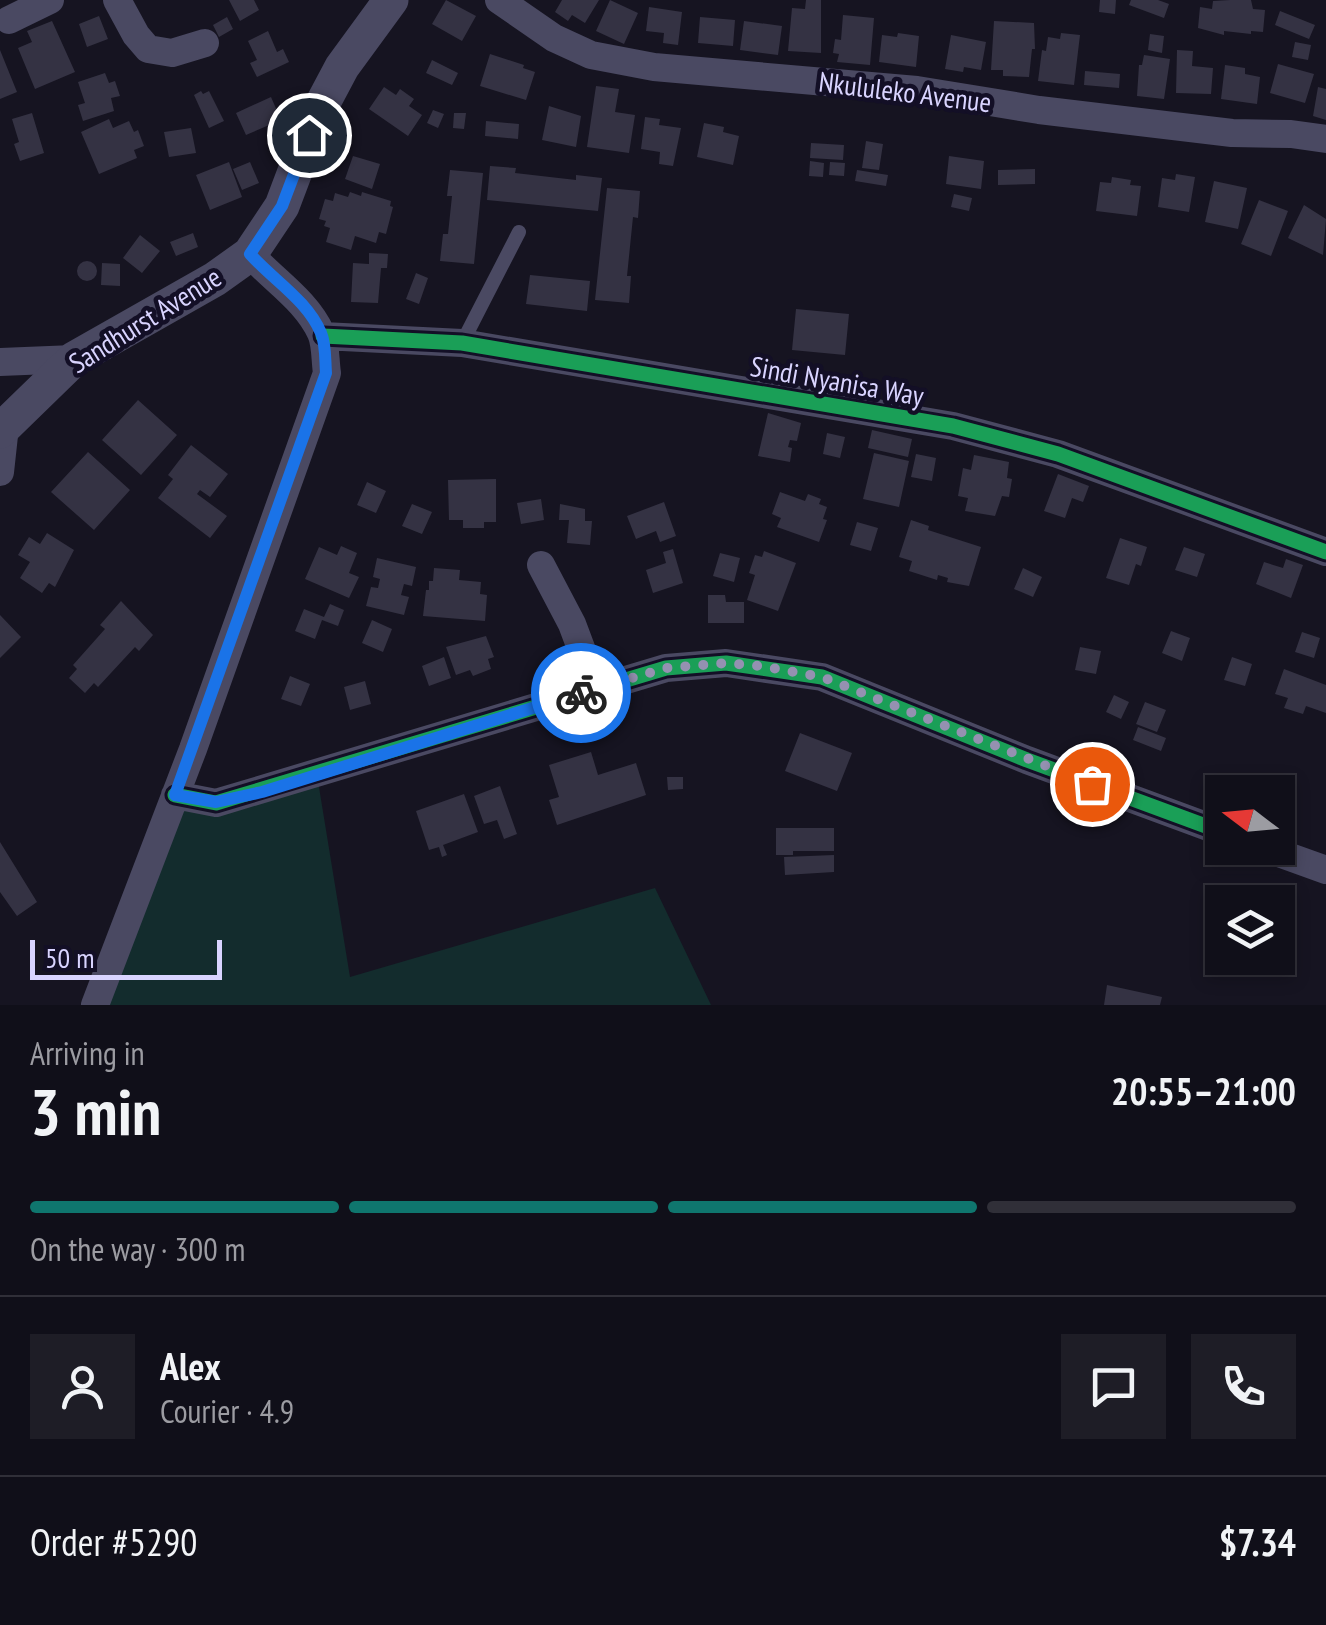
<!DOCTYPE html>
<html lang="en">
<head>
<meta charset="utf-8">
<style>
  :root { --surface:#100f19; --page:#1e1d26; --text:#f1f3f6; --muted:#9c9ca2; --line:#302f38; --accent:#0f766e }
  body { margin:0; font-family:"PT Sans Narrow",sans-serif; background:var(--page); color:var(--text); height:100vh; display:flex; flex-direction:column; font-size:38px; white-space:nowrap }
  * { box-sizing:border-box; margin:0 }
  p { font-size:32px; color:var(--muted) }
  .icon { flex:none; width:55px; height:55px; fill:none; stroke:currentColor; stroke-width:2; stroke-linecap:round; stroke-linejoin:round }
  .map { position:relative; height:1005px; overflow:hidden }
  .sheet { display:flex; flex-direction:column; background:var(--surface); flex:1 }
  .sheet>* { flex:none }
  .needle { width:65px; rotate:286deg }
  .buttons { position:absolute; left:1205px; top:775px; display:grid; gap:20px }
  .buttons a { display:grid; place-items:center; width:90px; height:90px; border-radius:0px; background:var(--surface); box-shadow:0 5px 15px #0003,0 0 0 2px var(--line); font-size:50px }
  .scale { position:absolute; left:30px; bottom:25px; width:192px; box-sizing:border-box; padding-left:10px; border:5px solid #d9d4ff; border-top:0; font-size:28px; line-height:35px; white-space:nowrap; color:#d9d4ff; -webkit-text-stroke:8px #130f26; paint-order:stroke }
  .pin { position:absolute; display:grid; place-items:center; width:85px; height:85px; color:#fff; margin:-42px; border:5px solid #fff; border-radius:50%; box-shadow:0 2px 10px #0007 }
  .courier { position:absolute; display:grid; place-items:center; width:100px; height:100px; margin:-50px; border:8px solid #1a73e8; border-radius:50%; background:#fff; color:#222; box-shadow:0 2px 12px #0007 }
  .overview em { font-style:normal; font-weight:800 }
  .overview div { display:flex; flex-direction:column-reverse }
  .overview { display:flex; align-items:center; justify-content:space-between; height:170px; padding:0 30px }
  h1 { font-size:65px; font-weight:800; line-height:75px }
  .bar { display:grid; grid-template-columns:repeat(4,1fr); gap:15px 10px; align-content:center; height:120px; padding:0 30px }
  .bar i { height:12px; border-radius:8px; background:var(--line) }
  .bar .selected { background:var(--accent) }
  .bar p { grid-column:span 4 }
  .line { display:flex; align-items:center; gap:25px; padding:0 30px; border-top:2px solid var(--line) }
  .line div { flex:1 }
  .round { display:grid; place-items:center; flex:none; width:105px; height:105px; border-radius:0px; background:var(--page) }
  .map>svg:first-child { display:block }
</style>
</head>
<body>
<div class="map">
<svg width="1326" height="1005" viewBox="0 0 1326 1005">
  <rect width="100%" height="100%" fill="#161421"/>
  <path fill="#132c2d" d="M 317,775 L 350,977 L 655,888 L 711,1005 L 94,1005 L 173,795 Z"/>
  <path fill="#343243" d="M 229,0 L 254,0 L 259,10 L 240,21 Z
    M 446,0 L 476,16 L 462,41 L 432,24 Z
    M 562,0 L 599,0 L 585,23 L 572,15 L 568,21 L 555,12 Z
    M 610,0 L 638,13 L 624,44 L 596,31 Z
    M 806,0 L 821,0 L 821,53 L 788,51 L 792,8 L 805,9 Z
    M 1100,0 L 1116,0 L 1115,14 L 1099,12 Z
    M 1131,0 L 1158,0 L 1169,4 L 1164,18 L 1129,5 Z
    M 1230,0 L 1251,0 L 1253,9 L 1265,10 L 1263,32 L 1251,31 L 1251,34 L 1224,31 L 1224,35 L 1198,28 L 1200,7 L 1212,9 L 1213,1 Z
    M 649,7 L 682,12 L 678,45 L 663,43 L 664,33 L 646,31 Z
    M 1280,11 L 1315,25 L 1309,39 L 1275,25 Z
    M 843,15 L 874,18 L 870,65 L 837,62 L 839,54 L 833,53 L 835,39 L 841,40 Z
    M 99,16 L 108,39 L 87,47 L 79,24 Z
    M 227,17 L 233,29 L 219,37 L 213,25 Z
    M 700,17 L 735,20 L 733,46 L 698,43 Z
    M 52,21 L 75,72 L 35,89 L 18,48 L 32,42 L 27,31 Z
    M 744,21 L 782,26 L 778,55 L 740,50 Z
    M 994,21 L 1034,23 L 1035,49 L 1032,49 L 1029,77 L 1003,76 L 1003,70 L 991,70 Z
    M 268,31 L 277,52 L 283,49 L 289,62 L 257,77 L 250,63 L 257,60 L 248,41 Z
    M 898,33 L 919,36 L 916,67 L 879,62 L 882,35 L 897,37 Z
    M 1061,33 L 1080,35 L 1074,85 L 1038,81 L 1042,50 L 1046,51 L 1048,37 L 1060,39 Z
    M 1150,34 L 1164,36 L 1162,53 L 1148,50 Z
    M 951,35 L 986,42 L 981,70 L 964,67 L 963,72 L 945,69 Z
    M 1295,42 L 1311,45 L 1308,60 L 1292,57 Z
    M 0,50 L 17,92 L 0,99 Z
    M 1177,50 L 1193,51 L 1192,66 L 1213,68 L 1211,94 L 1176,93 Z
    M 490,54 L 524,65 L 523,68 L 535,72 L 526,100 L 480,86 Z
    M 1144,55 L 1170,59 L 1164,99 L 1137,96 L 1139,65 L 1142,65 Z
    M 432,60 L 458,73 L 452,85 L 426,73 Z
    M 1278,64 L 1314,74 L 1305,103 L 1270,93 Z
    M 1225,65 L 1245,68 L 1245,74 L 1260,77 L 1257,104 L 1221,99 Z
    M 1085,71 L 1120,74 L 1119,88 L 1084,85 Z
    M 105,73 L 109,83 L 115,81 L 120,96 L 111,98 L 114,111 L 83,121 L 78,105 L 85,103 L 78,82 Z
    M 596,86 L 619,89 L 615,112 L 635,115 L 629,153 L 587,147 Z
    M 384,87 L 396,95 L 400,89 L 414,99 L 409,106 L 422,115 L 408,136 L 369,109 Z
    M 1318,87 L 1326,89 L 1326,120 L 1313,116 Z
    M 201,91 L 203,94 L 209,91 L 224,121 L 209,128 L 194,95 Z
    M 271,97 L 281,120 L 246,135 L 236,113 Z
    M 549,106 L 581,116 L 576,147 L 542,140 Z
    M 433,110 L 444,114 L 438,128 L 427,123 Z
    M 32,113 L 44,153 L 20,161 L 14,144 L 19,142 L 12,119 Z
    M 454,113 L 466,113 L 464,129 L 453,128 Z
    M 645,117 L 660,119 L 659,125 L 681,128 L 673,166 L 659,164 L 660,152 L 641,149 Z
    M 109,119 L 113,128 L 129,121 L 134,132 L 138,130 L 144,146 L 134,150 L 137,158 L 99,174 L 81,132 Z
    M 486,121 L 519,124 L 518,139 L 485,136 Z
    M 704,123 L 724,127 L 723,132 L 739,136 L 733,165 L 697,157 Z
    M 191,128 L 196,153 L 169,157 L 164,132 Z
    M 866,141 L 883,144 L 879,170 L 862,168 Z
    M 811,143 L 844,145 L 843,160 L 810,158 Z
    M 353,156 L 380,164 L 372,189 L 345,179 Z
    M 949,156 L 984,161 L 981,189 L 946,184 Z
    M 810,161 L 824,163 L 823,177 L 809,176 Z
    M 229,162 L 242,197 L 210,210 L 196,175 Z
    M 250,162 L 259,183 L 242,190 L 233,169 Z
    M 830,162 L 845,163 L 844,176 L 829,175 Z
    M 490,166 L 516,168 L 515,173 L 576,180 L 576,175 L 602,178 L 598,211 L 487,200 Z
    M 1035,169 L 1035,184 L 998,185 L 998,170 Z
    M 450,170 L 483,173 L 474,264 L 440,261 L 443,234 L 448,234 L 452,196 L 447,196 Z
    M 857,170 L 888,175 L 886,186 L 855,181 Z
    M 1176,174 L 1195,177 L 1189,212 L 1158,207 L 1162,178 L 1175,180 Z
    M 1112,177 L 1131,180 L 1130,185 L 1141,186 L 1137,216 L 1096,211 L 1100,182 L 1111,183 Z
    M 1214,181 L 1247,188 L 1238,229 L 1205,222 Z
    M 607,188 L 640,191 L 638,218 L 633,217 L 627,276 L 631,276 L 629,303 L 595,300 Z
    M 350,192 L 361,196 L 362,192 L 391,201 L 390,206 L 393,207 L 386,234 L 379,232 L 376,243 L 355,236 L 351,250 L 326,242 L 330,228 L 324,226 L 326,221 L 319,219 L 325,199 L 333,201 L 335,193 L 348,197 Z
    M 954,194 L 972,198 L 969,211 L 951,207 Z
    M 1259,200 L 1288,211 L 1271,256 L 1241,244 Z
    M 1304,205 L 1326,219 L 1323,255 L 1288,238 Z
    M 193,233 L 198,247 L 176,256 L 170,242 Z
    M 140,235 L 160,251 L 142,273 L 123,258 Z
    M 369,253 L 388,254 L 387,268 L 381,268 L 378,303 L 351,302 L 353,263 L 369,264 Z
    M77 271a10 10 0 1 1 20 0a10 10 0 1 1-20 0Z
    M 102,263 L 120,264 L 120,286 L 101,285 Z
    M 416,273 L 428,278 L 419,304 L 406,299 Z
    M 530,275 L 590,281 L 587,311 L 526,304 Z
    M 796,309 L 849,314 L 845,355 L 792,350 Z
    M 138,400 L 177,435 L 141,475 L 102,440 Z
    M 768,413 L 801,423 L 797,441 L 790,440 L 788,447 L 792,448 L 790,462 L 758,456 Z
    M 872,430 L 912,439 L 908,457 L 868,448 Z
    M 827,433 L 845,437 L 840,458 L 823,454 Z
    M 191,445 L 228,474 L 210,497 L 200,490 L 197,494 L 227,516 L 210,538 L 158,498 L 173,479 L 168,475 Z
    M 88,452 L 130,490 L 94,530 L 51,492 Z
    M 874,453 L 909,461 L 899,507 L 863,499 Z
    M 916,454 L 936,458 L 932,481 L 911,477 Z
    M 974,455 L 1009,462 L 1007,478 L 1012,479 L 1009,497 L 1002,496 L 995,516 L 965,511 L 968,498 L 958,496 L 963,468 L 971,470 Z
    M 1058,474 L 1089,486 L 1083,502 L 1072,498 L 1065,518 L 1044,511 Z
    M 496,479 L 496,522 L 484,522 L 484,528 L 463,528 L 463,520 L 449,520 L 448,480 Z
    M 367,482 L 386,491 L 376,513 L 357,505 Z
    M 780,492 L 805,501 L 808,494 L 821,499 L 819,504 L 827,507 L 823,519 L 827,520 L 819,542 L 777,527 L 781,518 L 772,514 Z
    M 541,499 L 544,520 L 521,524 L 517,503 Z
    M 664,502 L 676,536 L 660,542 L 656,531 L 636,539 L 627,516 Z
    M 412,504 L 432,512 L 422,534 L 402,526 Z
    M 560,504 L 585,509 L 585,521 L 592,521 L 590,545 L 567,543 L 569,520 L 559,520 Z
    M 911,520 L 929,526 L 928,530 L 981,547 L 969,586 L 947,582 L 948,578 L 938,575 L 937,580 L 909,571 L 912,561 L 899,557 Z
    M 857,522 L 878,528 L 871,551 L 850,545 Z
    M 47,533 L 74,550 L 55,587 L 49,583 L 42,593 L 20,578 L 30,562 L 18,555 L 29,537 L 40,544 Z
    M 1120,538 L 1147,547 L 1141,566 L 1136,564 L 1129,585 L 1106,578 Z
    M 341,546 L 357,553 L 349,573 L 359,577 L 349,598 L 305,579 L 319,547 L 337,555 Z
    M 1184,547 L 1205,554 L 1197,577 L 1175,570 Z
    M 673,549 L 683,583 L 653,593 L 646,570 L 666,563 L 663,552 Z
    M 764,551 L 796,563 L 778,611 L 747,600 L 755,575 L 749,573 L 755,555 L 762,557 Z
    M 720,553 L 740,558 L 734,582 L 713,576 Z
    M 377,558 L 416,567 L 412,586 L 404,584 L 401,595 L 409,597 L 404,615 L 366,606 L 371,587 L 378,588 L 380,579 L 373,577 Z
    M 1286,559 L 1303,565 L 1291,598 L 1256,584 L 1264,562 L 1283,568 Z
    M 434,568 L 460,570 L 459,580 L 481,582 L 480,594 L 487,595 L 485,621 L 423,616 L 426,590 L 429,590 L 429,581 L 433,581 Z
    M 1023,568 L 1042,577 L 1033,597 L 1014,589 Z
    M 708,595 L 725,595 L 726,602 L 744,602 L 744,623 L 708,623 Z
    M 121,601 L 153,635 L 139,651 L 135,647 L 98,687 L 94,683 L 85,693 L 69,678 L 77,669 L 73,665 L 105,629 L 100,625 Z
    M 330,604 L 344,610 L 338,626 L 322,620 L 315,639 L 295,631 L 304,609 L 324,617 Z
    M 0,615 L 21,637 L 0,658 Z
    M 372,620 L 392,629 L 383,652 L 362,643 Z
    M 1171,631 L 1190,638 L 1182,661 L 1162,653 Z
    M 1302,632 L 1320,638 L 1314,658 L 1295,652 Z
    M 486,636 L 494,657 L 488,659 L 491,669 L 473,676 L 470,670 L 456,675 L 446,647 Z
    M 1080,647 L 1101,651 L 1096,674 L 1075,670 Z
    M 444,657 L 451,678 L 429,686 L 422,666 Z
    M 1232,657 L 1252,664 L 1245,686 L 1224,680 Z
    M 1284,669 L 1326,685 L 1326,713 L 1306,706 L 1303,714 L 1284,708 L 1288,698 L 1275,694 Z
    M 290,676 L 310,684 L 301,706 L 281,699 Z
    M 365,681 L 371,704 L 350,710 L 344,687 Z
    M 1114,695 L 1129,702 L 1121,719 L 1106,712 Z
    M 1145,702 L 1166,710 L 1157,732 L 1136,724 Z
    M 1138,727 L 1166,738 L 1161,751 L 1133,740 Z
    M 800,733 L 852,753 L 837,791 L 785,771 Z
    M 591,752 L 598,775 L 636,763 L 646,795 L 557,825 L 549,800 L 559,797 L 549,765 Z
    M 667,777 L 683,777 L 683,789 L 668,790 Z
    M 500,786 L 517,834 L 504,839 L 497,820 L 484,824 L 474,796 Z
    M 464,794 L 478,832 L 443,845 L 447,855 L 442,857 L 439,847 L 429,850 L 416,811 Z
    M 776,828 L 834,828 L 834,851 L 793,851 L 793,855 L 776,855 Z
    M 0,842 L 37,902 L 17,916 L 0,892 Z
    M 834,855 L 834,872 L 785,875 L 784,857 Z
    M 1107,985 L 1162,997 L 1160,1005 L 1104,1005 Z"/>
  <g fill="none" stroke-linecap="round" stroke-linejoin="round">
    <path stroke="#4a4962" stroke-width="14" d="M 462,343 L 519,232"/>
    <path stroke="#4a4962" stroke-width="28" d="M 117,0 L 136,35 L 148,49 L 172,53 L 205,43
      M 499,0 L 554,38 L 591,55 L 654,67 L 917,90 L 1039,110 L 1232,133 L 1291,134 L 1326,139
      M 9,20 L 50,0
      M 323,336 L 462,343 L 953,426 L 1058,454 L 1326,552
      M 0,362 L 74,359
      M 0,472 L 5,426
      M 541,565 L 572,624 L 596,688
      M 175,795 L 216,803 L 666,668 L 726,663 L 822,677 L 1027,760 L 1222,832
      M 1265,848 L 1326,870
      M 95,1005 L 193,749 L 327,373 C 325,360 326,344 321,333 C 306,300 273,280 250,254"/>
    <path stroke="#4a4962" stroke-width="35" d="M 0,431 L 74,359 L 215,279 L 250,254 L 282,206 L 316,116 L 342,67 L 391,0"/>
    <defs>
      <path id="cycleway" d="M 323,336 L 462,343 L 953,426 L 1058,454 L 1326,552
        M 175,795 L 216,803 L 666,668 L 726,663 L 822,677 L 1027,760 L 1222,832"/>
    </defs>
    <use href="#cycleway" stroke="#130f26" stroke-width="21"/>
    <use href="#cycleway" stroke="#1a9f57" stroke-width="15"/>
  </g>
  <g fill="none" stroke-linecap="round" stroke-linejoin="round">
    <path stroke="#9591b1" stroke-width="10" stroke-dasharray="0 18" d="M 581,693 L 666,668 L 726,663 L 761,666 L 822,677 L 1092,784"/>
    <path stroke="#1a73e8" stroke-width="12" d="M 309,135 L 282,206 L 250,254 C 273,280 307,300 321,333 C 326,344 325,360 326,373 L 175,795 L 216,802 L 262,792 L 581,693"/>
  </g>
  <g text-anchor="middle" stroke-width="9" stroke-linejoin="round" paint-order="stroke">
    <g font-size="28" fill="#d9d4ff" stroke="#130f26">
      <text transform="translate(905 92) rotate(7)" y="10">Nkululeko Avenue</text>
      <text transform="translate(145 320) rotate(-32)" y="10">Sandhurst Avenue</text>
      <text transform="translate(837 381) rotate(10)" y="10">Sindi Nyanisa Way</text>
    </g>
  </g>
</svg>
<div class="buttons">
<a><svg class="needle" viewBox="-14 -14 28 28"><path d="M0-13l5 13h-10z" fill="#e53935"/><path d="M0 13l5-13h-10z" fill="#9c9ca2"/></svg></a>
<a><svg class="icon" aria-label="layers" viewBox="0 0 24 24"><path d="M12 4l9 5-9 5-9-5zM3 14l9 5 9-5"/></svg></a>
</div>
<div class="scale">50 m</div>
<div class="pin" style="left:1092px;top:784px;background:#ea580c"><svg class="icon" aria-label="bag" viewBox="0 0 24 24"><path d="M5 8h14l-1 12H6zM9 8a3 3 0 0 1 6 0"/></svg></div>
<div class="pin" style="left:309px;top:135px;background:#1f2937"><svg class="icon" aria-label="home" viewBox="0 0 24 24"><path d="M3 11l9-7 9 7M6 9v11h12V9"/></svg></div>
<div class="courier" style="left:581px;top:693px"><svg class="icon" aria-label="bike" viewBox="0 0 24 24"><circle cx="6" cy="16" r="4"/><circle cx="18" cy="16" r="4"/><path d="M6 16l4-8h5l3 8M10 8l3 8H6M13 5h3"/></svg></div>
</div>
<section class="sheet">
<div class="overview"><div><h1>3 min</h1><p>Arriving in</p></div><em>20:55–21:00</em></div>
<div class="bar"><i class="selected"></i><i class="selected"></i><i class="selected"></i><i></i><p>On the way · 300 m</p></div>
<div class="line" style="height:180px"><a class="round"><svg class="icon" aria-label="person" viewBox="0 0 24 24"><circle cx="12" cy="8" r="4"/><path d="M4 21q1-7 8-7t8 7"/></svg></a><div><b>Alex</b><p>Courier · 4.9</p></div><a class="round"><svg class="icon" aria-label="chat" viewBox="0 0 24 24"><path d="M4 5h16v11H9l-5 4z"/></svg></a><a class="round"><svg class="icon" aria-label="phone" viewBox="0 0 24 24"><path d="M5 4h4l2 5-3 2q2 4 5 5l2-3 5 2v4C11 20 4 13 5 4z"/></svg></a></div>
<div class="line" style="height:130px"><div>Order #5290</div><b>$7.34</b></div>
</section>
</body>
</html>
